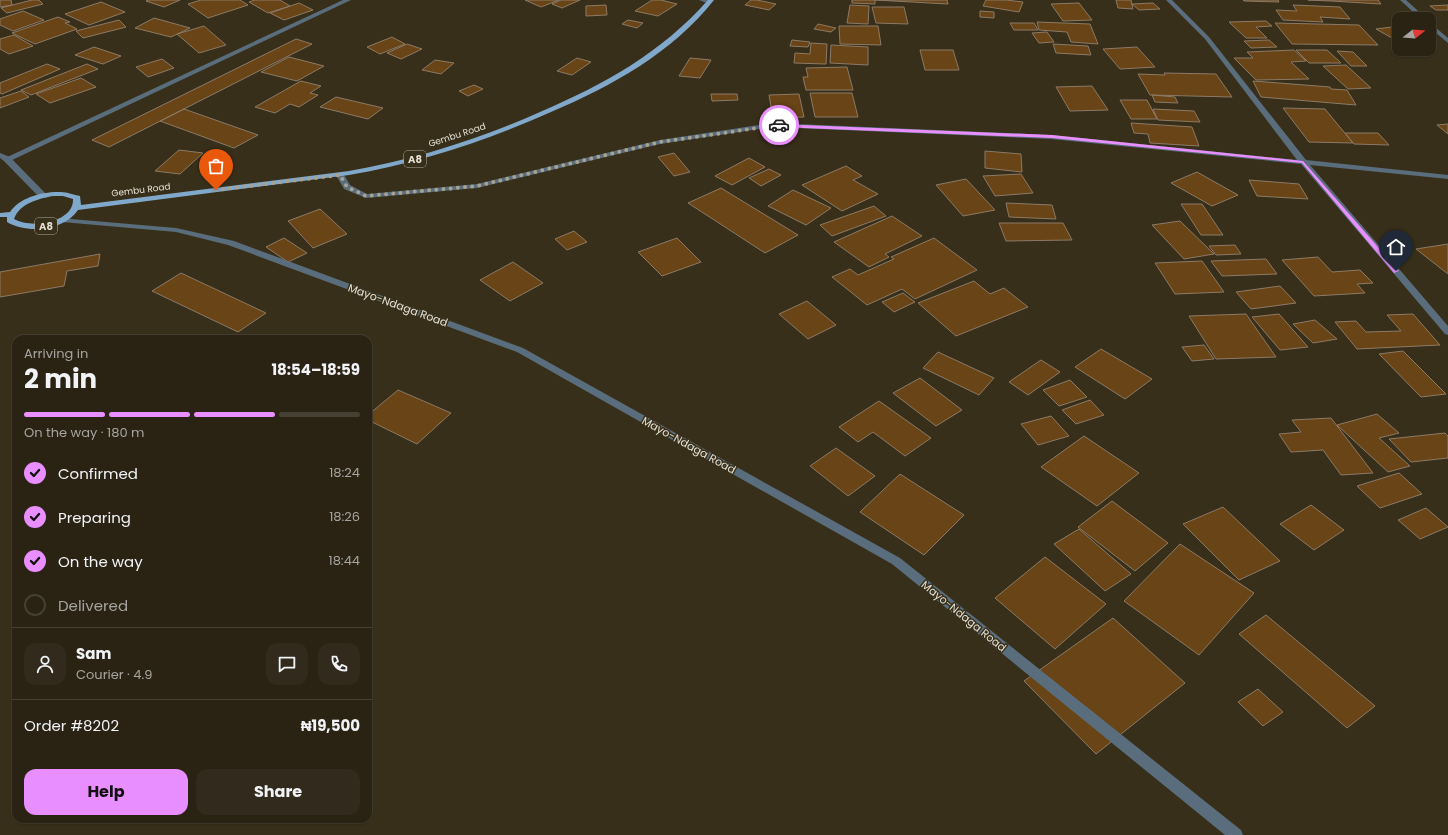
<!DOCTYPE html>
<html lang="en">
<head>
<meta charset="utf-8">
<style>
  :root { --surface:#2a2314; --page:#322b1d; --text:#f1f3f6; --muted:#a5a4a0; --line:#464034; --accent:#e98efe }
  body { margin:0; font-family:Poppins,sans-serif; background:var(--page); color:var(--text); height:100vh; display:flex; flex-direction:column; font-size:15px; white-space:nowrap }
  * { box-sizing:border-box; margin:0 }
  p { font-size:13px; color:var(--muted) }
  .icon { flex:none; width:22px; height:22px; fill:none; stroke:currentColor; stroke-width:2; stroke-linecap:round; stroke-linejoin:round }
  .map { position:relative; flex:1; overflow:hidden }
  .sheet { position:absolute; left:12px; top:335px; width:360px; height:488px; display:flex; flex-direction:column; background:var(--surface); border-radius:12px; box-shadow:0 1px 3px #0004,0 0 0 1px var(--line) }
  .sheet>* { flex:none }
  .needle { width:26px; rotate:73deg }
  .tools { position:absolute; left:1392px; top:12px; display:grid; gap:8px }
  .tools a { display:grid; place-items:center; width:44px; height:44px; border-radius:8px; background:var(--surface); box-shadow:0 1px 3px #0004,0 0 0 1px var(--line); font-size:20px }
  .pin { position:absolute; display:grid; place-items:center; width:34px; height:34px; color:#fff; margin:-41px -17px; border-radius:50% 50% 50% 0; rotate:-45deg; box-shadow:0 0 4px #0007 }
  .pin .icon { rotate:45deg }
  .courier { position:absolute; display:grid; place-items:center; width:40px; height:40px; margin:-20px; border:3px solid #e98efe; border-radius:50%; background:#fff; color:#222; box-shadow:0 1px 5px #0007 }
  .summary em { font-style:normal; font-weight:700 }
  .summary div { display:flex; flex-direction:column-reverse }
  .summary { display:flex; align-items:center; justify-content:space-between; height:68px; padding:0 12px }
  h1 { font-size:26px; font-weight:700; line-height:30px }
  .bar { display:grid; grid-template-columns:repeat(4,1fr); gap:6px 4px; align-content:center; height:48px; padding:0 12px }
  .bar i { height:5px; border-radius:3px; background:var(--line) }
  .bar .active { background:var(--accent) }
  .bar p { grid-column:span 4 }
  .line { display:flex; align-items:center; gap:10px; padding:0 12px; border-top:1px solid var(--line) }
  .line div { flex:1 }
  .round { display:grid; place-items:center; flex:none; width:42px; height:42px; border-radius:12px; background:var(--page) }
  ol { padding:0 12px; list-style:none }
  li { display:flex; align-items:center; gap:12px; height:44px }
  li p { margin-inline-start:auto }
  li .icon { padding:4px; border-radius:50%; background:var(--accent); color:#111; stroke-width:4 }
  li:last-child { color:var(--muted) }
  li i { width:22px; height:22px; border:2px solid var(--line); border-radius:50% }
  .primary-button { display:flex; gap:8px; margin-top:auto; padding:8px 12px }
  .primary-button a { flex:1; height:46px; border-radius:12px; background:var(--accent); color:#111; font-size:16px; font-weight:700; line-height:46px; text-align:center }
  .primary-button a+a { background:var(--page); color:var(--text) }
  .map>svg:first-child { display:block }
</style>
</head>
<body>
<div class="map">
<svg width="1448" height="835" viewBox="0 0 1448 835">
  <rect width="100%" height="100%" fill="#382f1a"/>
  <path fill="#684416" stroke="#8c7a66" d="M 0,0 L 11,0 L 12,5 L 0,7 Z
    M 32,0 L 39,0 L 43,4 L 7,13 L 1,8 Z
    M 148,0 L 180,0 L 164,7 L 146,1 Z
    M 201,0 L 240,0 L 248,5 L 208,18 L 188,4 Z
    M 255,0 L 280,0 L 290,6 L 268,13 L 249,2 Z
    M 525,0 L 559,0 L 541,7 Z
    M 561,0 L 580,0 L 562,8 L 552,4 Z
    M 652,0 L 661,0 L 677,4 L 658,16 L 635,11 Z
    M 751,0 L 757,0 L 776,4 L 769,10 L 745,5 Z
    M 852,0 L 947,0 L 948,4 L 875,0 L 875,4 L 852,3 Z
    M 986,0 L 1006,0 L 1023,2 L 1019,12 L 983,6 Z
    M 1116,0 L 1131,0 L 1133,9 L 1118,8 Z
    M 1243,0 L 1278,0 L 1279,2 L 1244,1 Z
    M 1308,0 L 1378,0 L 1381,4 L 1331,1 Z
    M 101,2 L 125,12 L 89,25 L 65,14 Z
    M 299,3 L 313,10 L 284,20 L 270,13 Z
    M 1079,3 L 1092,20 L 1063,21 L 1051,4 Z
    M 1153,3 L 1160,9 L 1139,10 L 1132,4 Z
    M 606,5 L 607,15 L 586,16 L 586,6 Z
    M 850,5 L 869,6 L 868,24 L 847,23 Z
    M 1293,5 L 1340,7 L 1350,19 L 1320,17 L 1323,22 L 1283,20 L 1276,10 L 1297,11 Z
    M 1448,5 L 1448,10 L 1436,10 L 1430,6 Z
    M 872,7 L 904,7 L 908,24 L 876,23 Z
    M 23,11 L 44,20 L 13,31 L 0,25 L 0,19 Z
    M 980,11 L 994,12 L 994,18 L 980,17 Z
    M 58,17 L 70,22 L 65,23 L 77,29 L 35,44 L 12,33 Z
    M 154,18 L 190,28 L 171,37 L 135,28 Z
    M 119,20 L 126,27 L 83,38 L 76,31 Z
    M 628,20 L 643,23 L 637,28 L 622,24 Z
    M 1266,21 L 1272,26 L 1256,27 L 1267,38 L 1246,38 L 1229,22 Z
    M 1037,22 L 1090,24 L 1098,44 L 1071,42 L 1067,32 L 1039,30 Z
    M 1010,23 L 1034,23 L 1038,30 L 1014,30 Z
    M 1275,23 L 1359,25 L 1378,45 L 1292,44 Z
    M 818,24 L 836,28 L 831,32 L 814,29 Z
    M 204,26 L 226,45 L 199,53 L 177,34 Z
    M 839,26 L 878,26 L 881,45 L 840,44 Z
    M 1399,26 L 1399,42 L 1376,29 Z
    M 1047,32 L 1054,42 L 1039,43 L 1032,33 Z
    M 14,35 L 33,46 L 9,54 L 0,49 L 0,39 Z
    M 392,37 L 405,44 L 380,54 L 367,47 Z
    M 296,39 L 312,44 L 109,147 L 92,140 Z
    M 792,40 L 810,42 L 808,47 L 790,46 Z
    M 1269,40 L 1277,47 L 1251,48 L 1244,41 Z
    M 811,43 L 827,44 L 826,64 L 794,63 L 795,53 L 810,54 Z
    M 407,44 L 422,49 L 401,59 L 387,53 Z
    M 1053,44 L 1088,46 L 1091,55 L 1056,53 Z
    M 831,45 L 868,47 L 868,65 L 830,63 Z
    M 94,47 L 121,56 L 103,64 L 75,55 Z
    M 1137,47 L 1155,67 L 1120,69 L 1103,49 Z
    M 920,50 L 953,50 L 959,70 L 925,70 Z
    M 1294,50 L 1306,61 L 1291,62 L 1309,79 L 1256,80 L 1234,58 L 1253,58 L 1247,52 Z
    M 1296,50 L 1327,50 L 1341,63 L 1309,63 Z
    M 1337,51 L 1353,52 L 1367,66 L 1351,66 Z
    M 289,57 L 324,66 L 297,81 L 261,72 Z
    M 577,58 L 591,62 L 572,75 L 557,71 Z
    M 690,58 L 711,60 L 700,78 L 679,76 Z
    M 162,59 L 174,68 L 148,77 L 136,67 Z
    M 435,60 L 454,63 L 441,74 L 422,70 Z
    M 47,64 L 60,69 L 2,94 L 0,93 L 0,83 Z
    M 87,64 L 98,69 L 31,95 L 21,90 Z
    M 1346,65 L 1371,88 L 1348,89 L 1323,66 Z
    M 847,67 L 853,90 L 806,90 L 803,77 L 808,77 L 806,68 Z
    M 1164,73 L 1216,74 L 1232,97 L 1150,95 L 1138,74 L 1165,75 Z
    M 81,78 L 96,87 L 50,103 L 36,94 Z
    M 301,81 L 321,86 L 310,93 L 318,95 L 299,107 L 290,104 L 275,113 L 255,107 Z
    M 1253,81 L 1330,87 L 1331,89 L 1347,90 L 1356,105 L 1261,97 Z
    M 474,85 L 483,89 L 468,96 L 459,91 Z
    M 1092,86 L 1108,110 L 1070,111 L 1056,87 Z
    M 21,91 L 29,97 L 0,108 L 0,98 Z
    M 810,93 L 852,93 L 858,117 L 815,117 Z
    M 711,94 L 737,94 L 738,100 L 712,101 Z
    M 799,94 L 804,117 L 773,118 L 769,95 Z
    M 1152,95 L 1175,97 L 1178,103 L 1155,102 Z
    M 336,97 L 383,108 L 368,119 L 320,107 Z
    M 1120,100 L 1147,100 L 1157,119 L 1131,119 Z
    M 1283,108 L 1325,109 L 1353,143 L 1309,142 Z
    M 184,109 L 258,135 L 234,148 L 160,121 Z
    M 1153,109 L 1194,111 L 1200,122 L 1158,120 Z
    M 1131,123 L 1192,127 L 1199,146 L 1150,143 L 1148,134 L 1134,133 Z
    M 1448,124 L 1448,134 L 1437,125 Z
    M 1345,133 L 1378,133 L 1389,145 L 1354,144 Z
    M 179,150 L 203,153 L 180,174 L 155,171 Z
    M 985,151 L 1021,154 L 1022,172 L 985,168 Z
    M 674,153 L 690,172 L 674,176 L 658,157 Z
    M 749,158 L 765,167 L 732,185 L 715,176 Z
    M 846,166 L 862,176 L 853,180 L 878,194 L 842,211 L 802,185 Z
    M 769,169 L 781,175 L 761,186 L 749,178 Z
    M 1197,172 L 1238,195 L 1212,206 L 1171,183 Z
    M 1021,174 L 1033,193 L 995,196 L 983,176 Z
    M 966,179 L 995,210 L 963,216 L 936,185 Z
    M 1249,180 L 1299,184 L 1308,199 L 1257,196 Z
    M 721,188 L 798,235 L 765,253 L 688,203 Z
    M 793,190 L 831,208 L 806,225 L 768,206 Z
    M 1006,203 L 1052,205 L 1056,219 L 1009,217 Z
    M 1181,204 L 1202,204 L 1223,235 L 1201,235 Z
    M 874,206 L 886,216 L 832,236 L 820,225 Z
    M 320,209 L 347,234 L 313,248 L 288,221 Z
    M 892,216 L 922,236 L 885,254 L 889,257 L 869,267 L 834,242 Z
    M 1180,221 L 1214,254 L 1184,259 L 1152,225 Z
    M 999,223 L 1063,223 L 1072,240 L 1006,241 Z
    M 574,231 L 587,242 L 567,250 L 555,239 Z
    M 284,238 L 307,253 L 288,262 L 266,247 Z
    M 677,238 L 701,262 L 662,276 L 638,252 Z
    M 934,238 L 977,270 L 915,299 L 902,289 L 867,305 L 832,277 L 850,269 L 858,275 L 894,259 L 891,257 Z
    M 1448,244 L 1448,274 L 1416,249 Z
    M 1235,245 L 1241,254 L 1216,255 L 1209,246 Z
    M 100,254 L 98,266 L 67,271 L 64,286 L 0,297 L 0,272 Z
    M 1318,257 L 1332,272 L 1360,270 L 1373,283 L 1357,284 L 1365,293 L 1314,296 L 1282,260 Z
    M 1266,259 L 1277,274 L 1222,276 L 1211,261 Z
    M 1202,261 L 1224,292 L 1175,294 L 1155,263 Z
    M 513,262 L 543,283 L 510,301 L 480,280 Z
    M 181,273 L 266,313 L 238,332 L 152,291 Z
    M 974,281 L 990,294 L 1004,288 L 1028,307 L 956,336 L 918,303 Z
    M 1280,286 L 1296,303 L 1251,309 L 1236,292 Z
    M 903,293 L 915,302 L 894,312 L 882,302 Z
    M 807,301 L 836,325 L 808,339 L 779,314 Z
    M 1246,314 L 1276,357 L 1216,359 L 1189,316 Z
    M 1279,314 L 1308,347 L 1280,350 L 1252,317 Z
    M 1413,314 L 1440,345 L 1357,349 L 1335,322 L 1356,321 L 1366,332 L 1401,331 L 1387,315 Z
    M 1315,320 L 1337,339 L 1313,343 L 1293,324 Z
    M 1204,345 L 1214,359 L 1192,361 L 1182,347 Z
    M 1101,349 L 1152,379 L 1125,399 L 1075,367 Z
    M 1403,351 L 1446,394 L 1421,397 L 1379,354 Z
    M 938,352 L 994,378 L 979,395 L 923,368 Z
    M 1041,360 L 1060,372 L 1028,395 L 1009,382 Z
    M 920,378 L 962,410 L 936,426 L 893,393 Z
    M 1070,380 L 1087,397 L 1059,406 L 1043,390 Z
    M 398,390 L 451,413 L 417,444 L 368,420 L 368,415 Z
    M 1090,400 L 1104,415 L 1076,424 L 1062,410 Z
    M 879,401 L 931,438 L 905,456 L 873,432 L 858,442 L 839,427 Z
    M 1377,414 L 1399,433 L 1379,438 L 1410,466 L 1388,472 L 1337,425 Z
    M 1051,416 L 1069,436 L 1038,445 L 1021,424 Z
    M 1331,418 L 1373,473 L 1341,475 L 1323,450 L 1291,452 L 1279,434 L 1301,432 L 1292,420 Z
    M 1445,433 L 1448,436 L 1448,458 L 1411,462 L 1389,439 Z
    M 1084,436 L 1139,473 L 1097,506 L 1041,467 Z
    M 836,448 L 875,476 L 848,496 L 810,466 Z
    M 1399,473 L 1422,494 L 1380,508 L 1357,486 Z
    M 900,474 L 964,515 L 924,555 L 860,512 Z
    M 1112,501 L 1168,543 L 1135,571 L 1078,527 Z
    M 1311,505 L 1344,530 L 1314,550 L 1280,524 Z
    M 1223,507 L 1280,561 L 1239,580 L 1183,524 Z
    M 1426,508 L 1448,527 L 1420,539 L 1398,520 Z
    M 1079,529 L 1131,574 L 1105,591 L 1054,544 Z
    M 1180,544 L 1254,593 L 1199,655 L 1124,601 Z
    M 1045,557 L 1106,604 L 1055,649 L 995,598 Z
    M 1266,615 L 1375,706 L 1347,728 L 1239,634 Z
    M 1113,618 L 1185,683 L 1096,754 L 1024,681 Z
    M 1258,689 L 1283,712 L 1263,726 L 1238,702 Z"/>
  <g fill="none" stroke-linecap="round" stroke-linejoin="round">
    <path fill="#596d7d" fill-rule="evenodd" d="M 343,0 L 351,0 L 10,161 L 4,161 L 3,159 Z
      M 699,0 L 708,0 L 712,2 L 709,4 Z
      M 1166,0 L 1172,0 L 1209,37 L 1306,160 L 1448,175 L 1448,179 L 1310,165 L 1448,326 L 1448,335 L 1445,334 L 1301,164 L 1051,139 L 773,127 L 660,144 L 477,188 L 366,198 L 344,189 L 336,175 L 337,173 L 343,173 L 350,185 L 367,194 L 477,184 L 660,140 L 773,123 L 1051,135 L 1297,160 L 1205,39 Z
      M 1400,0 L 1406,0 L 1427,19 L 1421,19 Z
      M 1429,22 L 1448,38 L 1448,43 L 1429,27 Z"/>
    <path fill="#596d7d" fill-rule="evenodd" d="M 0,153 L 10,157 L 46,194 L 46,198 L 40,198 L 4,161 L 0,158 Z
      M 59,218 L 176,228 L 234,241 L 523,348 L 900,558 L 1241,830 L 1243,835 L 1225,835 L 892,564 L 517,352 L 228,245 L 176,232 L 62,222 L 58,220 Z"/>
    <path fill="#80a8ca" fill-rule="evenodd" d="M 708,0 L 714,0 C 672,53 612,86 551,112 C 486,141 419,163 349,175 L 78,210 C 64,231 27,234 7,222 L 7,217 L 0,217 L 0,213 L 10,212 C 20,197 44,191 61,192 C 67,192 74,195 80,196 L 81,205 L 349,171 C 416,159 479,139 540,112 C 605,84 661,53 708,0 ZM 53,196 L 63,196 L 73,199 C 74,223 31,229 14,219 C 20,203 38,199 53,196 Z"/>
  </g>
  <path fill="#e98efe" d="M 777,124 L 1052,135 L 1303,161 L 1399,271 L 1394,273 L 1302,163 L 1052,138 L 779,127 Z"/>
  <g fill="none" stroke-linecap="round" stroke-linejoin="round">
    <path stroke="#a8a292" stroke-width="4" stroke-dasharray="0 7.2" d="M 216,190 L 340,175 L 347,187 L 366,196 L 477,186 L 660,142 L 779,125"/>
  </g>
  <g text-anchor="middle" stroke-width="3" stroke-linejoin="round" paint-order="stroke">
    <g font-size="9" fill="#e5e0d3" stroke="#382f1a">
      <text transform="translate(457 135) rotate(-18)" y="3">Gembu Road</text>
      <text transform="translate(141 190) rotate(-7)" y="3">Gembu Road</text>
    </g>
    <g fill="#382f1a" stroke="#b1ab9c" stroke-width="1">
      <rect x="404" y="151" width="22" height="16" rx="3"/>
      <rect x="35" y="218" width="22" height="16" rx="3"/>
    </g>
    <g font-size="10" font-weight="bold" fill="#e5e0d3">
      <text x="415" y="163">A8</text>
      <text x="46" y="230">A8</text>
    </g>
    <g font-size="11" fill="#e5e0d3" stroke="#382f1a">
      <text transform="translate(398 305) rotate(20)" y="4">Mayo-Ndaga Road</text>
      <text transform="translate(689 445) rotate(29)" y="4">Mayo-Ndaga Road</text>
      <text transform="translate(964 616) rotate(39)" y="4">Mayo-Ndaga Road</text>
    </g>
  </g>
</svg>
<div class="tools">
<a><svg class="needle" viewBox="-14 -14 28 28"><path d="M0-13l5 13h-10z" fill="#e53935"/><path d="M0 13l5-13h-10z" fill="#a5a4a0"/></svg></a>
</div>
<div class="pin" style="left:216px;top:190px;background:#ea580c"><svg class="icon" aria-label="bag" viewBox="0 0 24 24"><path d="M5 8h14l-1 12H6zM9 8a3 3 0 0 1 6 0"/></svg></div>
<div class="pin" style="left:1396px;top:271px;background:#1f2937"><svg class="icon" aria-label="home" viewBox="0 0 24 24"><path d="M3 11l9-7 9 7M6 9v11h12V9"/></svg></div>
<div class="courier" style="left:779px;top:125px"><svg class="icon" aria-label="car" viewBox="0 0 24 24"><path d="M5 17H2v-5l4-1 3-4h7l3 4 3 1v5h-3M9 17h6M6 11h13"/><circle cx="7" cy="17" r="2"/><circle cx="17" cy="17" r="2"/></svg></div>
<section class="sheet">
<div class="summary"><div><h1>2 min</h1><p>Arriving in</p></div><em>18:54–18:59</em></div>
<div class="bar"><i class="active"></i><i class="active"></i><i class="active"></i><i></i><p>On the way · 180 m</p></div>
<ol>
<li><svg class="icon" aria-label="check" viewBox="0 0 24 24"><path d="M5 12l5 5 9-10"/></svg>Confirmed<p>18:24</p></li>
<li><svg class="icon" aria-label="check" viewBox="0 0 24 24"><path d="M5 12l5 5 9-10"/></svg>Preparing<p>18:26</p></li>
<li><svg class="icon" aria-label="check" viewBox="0 0 24 24"><path d="M5 12l5 5 9-10"/></svg>On the way<p>18:44</p></li>
<li><i></i>Delivered</li>
</ol>
<div class="line" style="height:72px"><a class="round"><svg class="icon" aria-label="person" viewBox="0 0 24 24"><circle cx="12" cy="8" r="4"/><path d="M4 21q1-7 8-7t8 7"/></svg></a><div><b>Sam</b><p>Courier · 4.9</p></div><a class="round"><svg class="icon" aria-label="chat" viewBox="0 0 24 24"><path d="M4 5h16v11H9l-5 4z"/></svg></a><a class="round"><svg class="icon" aria-label="phone" viewBox="0 0 24 24"><path d="M5 4h4l2 5-3 2q2 4 5 5l2-3 5 2v4C11 20 4 13 5 4z"/></svg></a></div>
<div class="line" style="height:52px"><div>Order #8202</div><b>₦19,500</b></div>
<div class="primary-button"><a>Help</a><a>Share</a></div>
</section>
</div>
</body>
</html>
